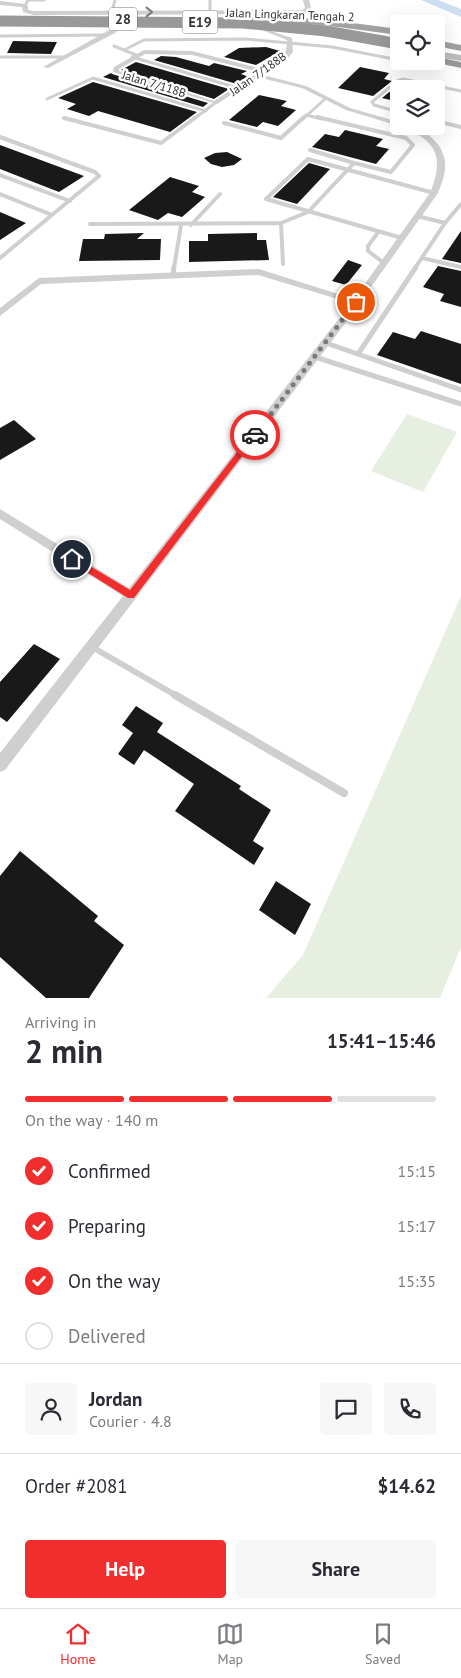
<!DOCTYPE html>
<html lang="en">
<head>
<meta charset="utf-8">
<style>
  :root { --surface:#fff; --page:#f7f7f7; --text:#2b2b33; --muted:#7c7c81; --line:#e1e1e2; --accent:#f02e2d }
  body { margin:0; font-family:"PT Sans",sans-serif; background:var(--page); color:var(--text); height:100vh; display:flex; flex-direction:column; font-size:19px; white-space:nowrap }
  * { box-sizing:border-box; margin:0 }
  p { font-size:16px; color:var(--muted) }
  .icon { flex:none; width:28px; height:28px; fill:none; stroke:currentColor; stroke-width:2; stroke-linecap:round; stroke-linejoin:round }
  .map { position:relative; height:998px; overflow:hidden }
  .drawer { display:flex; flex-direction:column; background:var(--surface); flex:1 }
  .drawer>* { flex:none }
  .fabs { position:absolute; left:390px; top:15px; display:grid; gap:10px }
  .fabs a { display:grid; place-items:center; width:55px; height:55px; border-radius:5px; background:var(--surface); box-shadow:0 5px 20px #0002; font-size:25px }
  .pin { position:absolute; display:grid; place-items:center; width:42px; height:42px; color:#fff; margin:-21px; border:2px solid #fff; border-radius:50%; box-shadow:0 1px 5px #0007 }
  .courier { position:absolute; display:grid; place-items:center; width:50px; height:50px; margin:-25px; border:4px solid #f02e2d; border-radius:50%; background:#fff; color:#222; box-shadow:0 1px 6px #0007 }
  .overview em { font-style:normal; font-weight:700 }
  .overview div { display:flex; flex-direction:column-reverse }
  .overview { display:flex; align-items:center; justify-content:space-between; height:85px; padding:0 25px }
  h1 { font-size:32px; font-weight:700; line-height:38px }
  .bar { display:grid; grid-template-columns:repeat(4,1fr); gap:8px 5px; align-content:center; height:60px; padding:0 25px }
  .bar i { height:6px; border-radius:4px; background:var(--line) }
  .bar .on { background:var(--accent) }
  .bar p { grid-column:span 4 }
  .line { display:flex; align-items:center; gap:12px; padding:0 25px; border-top:1px solid var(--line) }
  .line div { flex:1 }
  .round { display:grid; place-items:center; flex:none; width:52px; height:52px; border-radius:5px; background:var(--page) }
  ol { padding:0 25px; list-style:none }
  li { display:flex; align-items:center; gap:15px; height:55px }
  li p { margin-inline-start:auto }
  li .icon { padding:5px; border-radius:50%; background:var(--accent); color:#fff; stroke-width:4 }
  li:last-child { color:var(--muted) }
  li i { width:28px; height:28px; border:2px solid var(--line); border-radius:50% }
  .primary-button { display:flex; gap:10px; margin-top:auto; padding:10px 25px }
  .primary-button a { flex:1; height:58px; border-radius:5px; background:var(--accent); color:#fff; font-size:20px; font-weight:700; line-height:58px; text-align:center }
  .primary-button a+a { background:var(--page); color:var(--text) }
  .menu { display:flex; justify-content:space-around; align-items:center; height:70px; border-top:1px solid var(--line); background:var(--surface); font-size:14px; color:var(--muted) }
  .menu a { display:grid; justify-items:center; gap:2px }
  .menu .on { color:var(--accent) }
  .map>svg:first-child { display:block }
</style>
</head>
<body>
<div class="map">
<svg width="461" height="998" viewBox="0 0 461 998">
  <rect width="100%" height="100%" fill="#fff"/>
  <path fill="#e7efe0" d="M 407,414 L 457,432 L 423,492 L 371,471 Z
    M 461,596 L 461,947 L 440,998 L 266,998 L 303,955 Z"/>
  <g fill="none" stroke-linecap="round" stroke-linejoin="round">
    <path fill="#ccdff0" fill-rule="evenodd" d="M 421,0 L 438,0 L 461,9 L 461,17 Z"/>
  </g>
  <path fill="#191919" d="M 13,41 L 57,42 L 51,54 L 7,53 Z
    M 266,47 L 280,51 L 256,65 L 224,57 L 239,48 Z
    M 161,56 L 176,57 L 209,66 L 214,63 L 247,71 L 241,74 L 249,77 L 237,84 L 154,60 Z
    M 136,62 L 229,89 L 214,99 L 121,70 Z
    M 360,67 L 389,73 L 384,79 L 392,81 L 373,96 L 338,88 Z
    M 111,73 L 112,74 L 208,103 L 203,107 L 103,77 Z
    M 93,82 L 197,112 L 170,132 L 98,111 L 89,116 L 67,109 L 76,104 L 58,98 Z
    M 399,84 L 399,102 L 382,98 Z
    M 259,95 L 287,101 L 281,106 L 296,110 L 278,126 L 263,122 L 257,127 L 229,120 Z
    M 345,130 L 383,139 L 376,146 L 389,149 L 376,164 L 312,147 L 325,134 L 339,137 Z
    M 0,145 L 84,176 L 59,192 L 0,169 Z
    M 227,152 L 242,159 L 234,165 L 222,167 L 211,164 L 204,158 L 215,153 Z
    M 309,163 L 330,169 L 297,204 L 273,197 Z
    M 170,177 L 199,186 L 192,192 L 205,197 L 182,217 L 168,213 L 158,220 L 129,210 Z
    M 0,212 L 26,223 L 0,240 Z
    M 461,231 L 461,263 L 442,259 Z
    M 144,233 L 137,239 L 161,239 L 160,260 L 79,261 L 83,239 L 104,239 L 105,234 Z
    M 257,233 L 257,240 L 266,240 L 269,260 L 189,262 L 189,241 L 208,241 L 208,234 Z
    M 348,260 L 362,265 L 346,285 L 332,281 Z
    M 438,266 L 461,271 L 461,307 L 440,301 L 444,294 L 423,287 Z
    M 421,331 L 461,344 L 461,384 L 377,355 L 393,332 L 415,339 Z
    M 14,420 L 36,439 L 0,460 L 0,428 Z
    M 34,644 L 60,659 L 7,722 L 0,717 L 0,682 Z
    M 136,706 L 163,723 L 157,732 L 241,786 L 239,789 L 271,810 L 253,841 L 264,848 L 254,865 L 175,811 L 194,784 L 144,750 L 134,765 L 118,754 L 133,733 L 122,725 Z
    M 20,851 L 98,916 L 94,921 L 124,945 L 89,998 L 46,998 L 0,957 L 0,876 Z
    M 276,881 L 311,904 L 295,935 L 259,910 Z"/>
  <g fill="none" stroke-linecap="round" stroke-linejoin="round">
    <path stroke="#cfcfcf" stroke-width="3" d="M 210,0 L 210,12
      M 25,6 L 28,0 L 44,0
      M 112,12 L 115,0
      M 0,36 L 105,35
      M 114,46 L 136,55
      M 124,50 L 144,40 L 245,39 L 332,47 L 399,60
      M 0,57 L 65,57
      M 132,57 L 238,88
      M 47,99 L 93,78 L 206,111
      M 399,112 L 374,105 L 372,102 L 397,81 L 403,79 L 461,91
      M 306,115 L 322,119
      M 64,118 L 67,119
      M 194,119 L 215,103
      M 303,119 L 326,98"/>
    <path stroke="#cfcfcf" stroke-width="4" d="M 64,118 L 161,143 L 196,117
      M 436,121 L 461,127
      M 224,123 L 281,138 L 304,117
      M 0,137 L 95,172 L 99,176 L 0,258
      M 310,150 L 354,163
      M 0,175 L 70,201
      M 0,194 L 52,215
      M 417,216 L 445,223 L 461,204
      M 281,223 L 283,264
      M 90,224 L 281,223 L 308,212 L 354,163 L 391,172 L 413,145 L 406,138 L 317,117
      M 191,225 L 220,194
      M 379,231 L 368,246 L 368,251 L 384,263
      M 402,238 L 266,199 L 308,159 L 434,193
      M 422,258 L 461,267
      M 174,268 L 181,225
      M 415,268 L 445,223"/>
    <path stroke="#cfcfcf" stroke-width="5" d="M 173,275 L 174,267
      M 326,343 L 461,390
      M 358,354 L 416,267
      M 315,357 L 461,404"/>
    <path stroke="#cfcfcf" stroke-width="6" d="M 92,647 L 177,696"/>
    <path stroke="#cfcfcf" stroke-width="8" d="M 175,695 L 344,793"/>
    <path fill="#cfcfcf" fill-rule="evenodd" d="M 303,0 L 309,0 L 311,8 L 303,14 L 34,15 L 23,12 L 22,7 L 0,5 L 0,1 L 25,4 L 28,6 L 28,10 L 34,11 L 302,10 L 305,8 Z
      M 120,24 L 123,26 L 115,33 L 48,68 L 43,67 Z
      M 262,28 L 292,38 L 293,52 L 288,58 L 217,104 L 113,72 L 114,67 L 144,50 L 192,51 L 263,69 C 278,59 287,60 287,40 L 262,30 ZM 145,54 L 192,55 L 259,72 L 214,101 L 119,71 L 119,69 Z
      M 267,76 L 306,86 L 350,108 L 399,122 L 399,126 L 346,110 L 302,88 L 265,79 L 265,77 Z
      M 402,126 C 421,126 443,141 445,162 C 446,173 442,183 438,193 L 344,325 L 5,770 L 0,772 L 0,753 L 123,596 L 0,519 L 0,509 L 129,588 L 351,303 L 258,275 L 41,284 L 0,316 L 0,308 L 39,278 L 259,269 L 354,299 L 430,193 C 438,173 443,152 423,138 C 416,133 408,131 402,126 Z"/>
    <path fill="#bcbcbc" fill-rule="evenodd" d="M 436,51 L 461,55 L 461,61 L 436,57 Z"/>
    <path fill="#a2a2a2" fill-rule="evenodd" d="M 243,16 L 322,19 L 399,29 L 399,35 L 322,25 L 240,21 L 240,17 Z
      M 436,40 L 461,45 L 461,51 L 436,46 Z"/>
    <path fill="#999" fill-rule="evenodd" d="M 436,57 L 461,62 L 461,68 L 432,62 L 436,61 Z"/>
    <path stroke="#999" stroke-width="11" d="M 0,21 L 243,23 L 326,31 L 399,44"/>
  </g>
  <defs><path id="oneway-chevron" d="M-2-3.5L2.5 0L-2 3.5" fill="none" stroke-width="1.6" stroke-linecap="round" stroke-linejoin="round" transform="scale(1.25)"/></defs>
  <use stroke="#797979" href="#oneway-chevron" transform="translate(149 12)"/>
  <path fill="#f02e2d" d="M 252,433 L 258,435 L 134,598 L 128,598 L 69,561 L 69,557 L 75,557 L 130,590 Z"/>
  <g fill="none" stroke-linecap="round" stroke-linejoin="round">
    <path stroke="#7a7a7a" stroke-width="5" stroke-dasharray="0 9" d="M 255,435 L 356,302"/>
  </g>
  <g text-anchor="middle" stroke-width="5" stroke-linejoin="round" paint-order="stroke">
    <g font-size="12" fill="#323232" stroke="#fff">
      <text transform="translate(290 15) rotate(2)" y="4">Jalan Lingkaran Tengah 2</text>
      <text transform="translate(258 74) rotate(-35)" y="4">Jalan 7/188B</text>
      <text transform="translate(154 84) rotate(17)" y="4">Jalan 7/118B</text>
    </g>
    <g fill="#fff" stroke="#707070" stroke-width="1">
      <rect x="109" y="7.5" width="28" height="23" rx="4"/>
      <rect x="182.5" y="10.5" width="35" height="23" rx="4"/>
    </g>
    <g font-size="14" font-weight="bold" fill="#323232">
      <text x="123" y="24">28</text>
      <text x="200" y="27">E19</text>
    </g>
  </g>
</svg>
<div class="fabs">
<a><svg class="icon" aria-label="locate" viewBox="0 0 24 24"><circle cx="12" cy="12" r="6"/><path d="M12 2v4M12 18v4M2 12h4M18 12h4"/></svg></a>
<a><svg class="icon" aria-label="layers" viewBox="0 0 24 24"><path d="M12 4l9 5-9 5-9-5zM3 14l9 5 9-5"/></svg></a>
</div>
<div class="pin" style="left:356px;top:302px;background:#ea580c"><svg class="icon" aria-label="bag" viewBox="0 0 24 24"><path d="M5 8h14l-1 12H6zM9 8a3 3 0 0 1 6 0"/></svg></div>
<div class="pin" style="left:72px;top:559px;background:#1f2937"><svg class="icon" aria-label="home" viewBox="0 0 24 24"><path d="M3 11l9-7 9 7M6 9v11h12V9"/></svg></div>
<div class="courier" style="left:255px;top:435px"><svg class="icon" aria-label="car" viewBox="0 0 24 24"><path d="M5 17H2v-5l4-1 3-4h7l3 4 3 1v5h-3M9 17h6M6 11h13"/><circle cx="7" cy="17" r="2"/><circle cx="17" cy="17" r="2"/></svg></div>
</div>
<section class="drawer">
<div class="overview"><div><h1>2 min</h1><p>Arriving in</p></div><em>15:41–15:46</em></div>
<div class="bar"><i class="on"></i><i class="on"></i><i class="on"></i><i></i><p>On the way · 140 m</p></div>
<ol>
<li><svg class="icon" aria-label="check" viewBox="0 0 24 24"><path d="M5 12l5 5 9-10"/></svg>Confirmed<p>15:15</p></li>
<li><svg class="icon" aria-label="check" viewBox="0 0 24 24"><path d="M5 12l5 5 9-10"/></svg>Preparing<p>15:17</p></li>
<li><svg class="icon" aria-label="check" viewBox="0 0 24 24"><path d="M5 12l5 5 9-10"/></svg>On the way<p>15:35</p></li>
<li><i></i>Delivered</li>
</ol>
<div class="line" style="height:90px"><a class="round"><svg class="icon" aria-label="person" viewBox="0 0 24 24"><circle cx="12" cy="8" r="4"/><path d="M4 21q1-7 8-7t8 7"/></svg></a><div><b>Jordan</b><p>Courier · 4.8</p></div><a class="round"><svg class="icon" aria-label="chat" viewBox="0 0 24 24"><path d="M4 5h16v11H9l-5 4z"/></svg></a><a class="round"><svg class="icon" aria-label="phone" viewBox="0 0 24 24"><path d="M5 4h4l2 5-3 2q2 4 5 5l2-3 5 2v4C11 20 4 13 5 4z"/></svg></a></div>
<div class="line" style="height:65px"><div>Order #2081</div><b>$14.62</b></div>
<div class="primary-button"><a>Help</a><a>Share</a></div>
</section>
<nav class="menu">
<a class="on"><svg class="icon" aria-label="home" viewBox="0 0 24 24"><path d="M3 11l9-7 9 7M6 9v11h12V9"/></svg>Home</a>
<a><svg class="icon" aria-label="map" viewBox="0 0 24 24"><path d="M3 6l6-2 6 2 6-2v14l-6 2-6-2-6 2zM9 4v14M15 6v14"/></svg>Map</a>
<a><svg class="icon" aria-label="saved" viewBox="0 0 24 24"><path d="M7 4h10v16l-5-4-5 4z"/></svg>Saved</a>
</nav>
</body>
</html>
